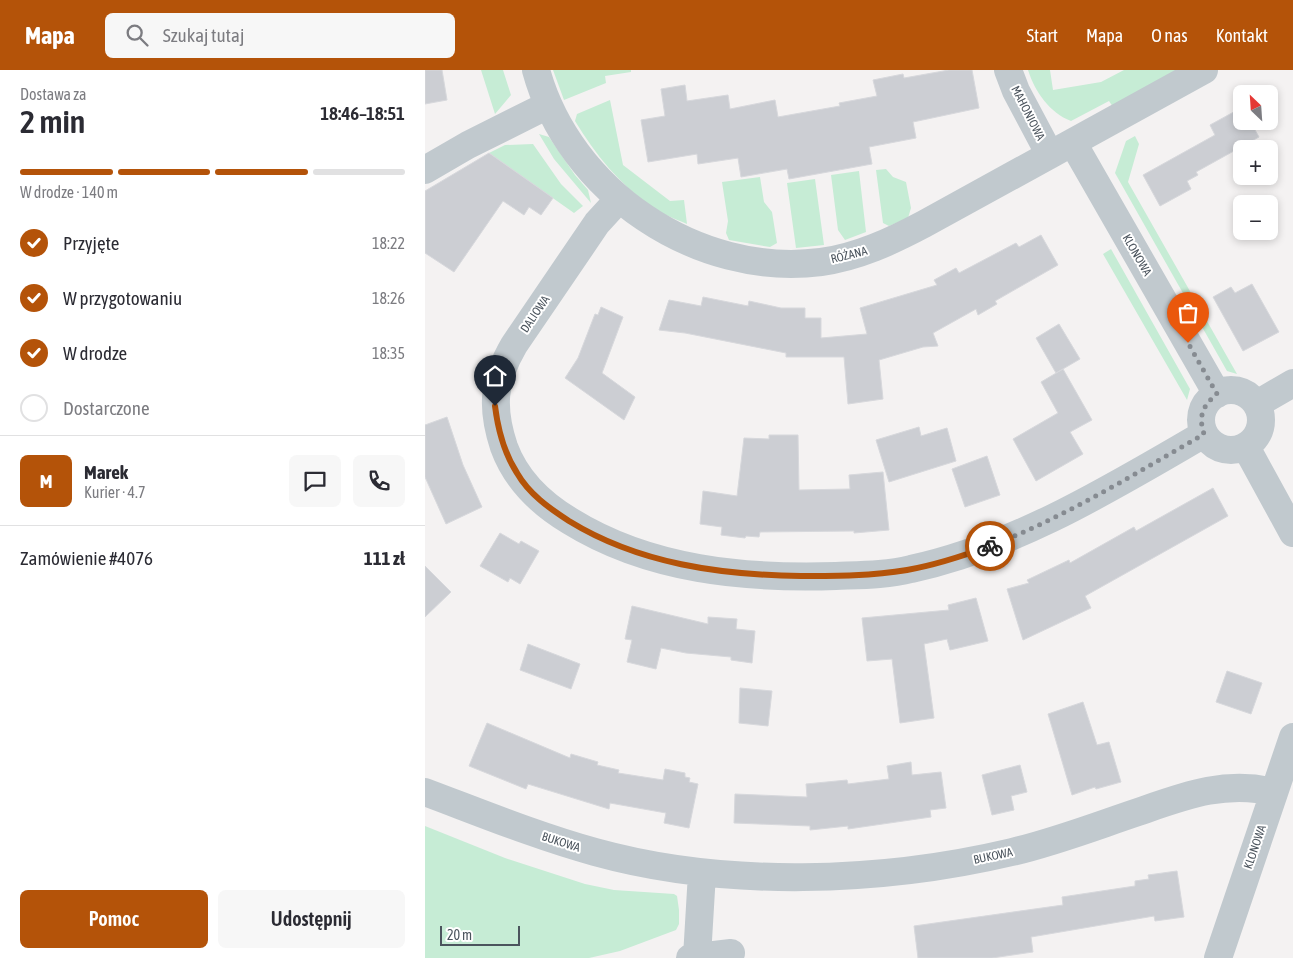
<!DOCTYPE html>
<html lang="pl">
<head>
<meta charset="utf-8">
<style>
  :root { --surface:#fff; --page:#f7f7f7; --text:#2b2b33; --muted:#7c7c81; --line:#e1e1e2; --accent:#b45309 }
  body { margin:0; font-family:"Asap Condensed",sans-serif; background:var(--page); color:var(--text); height:100vh; display:flex; flex-direction:column; font-size:19px; white-space:nowrap }
  * { box-sizing:border-box; margin:0 }
  p { font-size:16px; color:var(--muted) }
  .icon { flex:none; width:28px; height:28px; fill:none; stroke:currentColor; stroke-width:2; stroke-linecap:round; stroke-linejoin:round }
  .map { position:relative; flex:1; overflow:hidden }
  .side { display:flex; flex-direction:column; background:var(--surface); width:425px }
  .side>* { flex:none }
  .needle { width:32px; rotate:335deg }
  .buttons { position:absolute; left:808px; top:15px; display:grid; gap:10px }
  .buttons a { display:grid; place-items:center; width:45px; height:45px; border-radius:8px; background:var(--surface); box-shadow:0 2px 8px #0003; font-size:25px }
  .scale { position:absolute; left:15px; bottom:12px; width:80px; box-sizing:border-box; padding-left:5px; border:2px solid #4b545d; border-top:0; font-size:14px; line-height:18px; white-space:nowrap; color:#4b545d; -webkit-text-stroke:4px #fff; paint-order:stroke }
  .pin { position:absolute; display:grid; place-items:center; width:42px; height:42px; color:#fff; margin:-51px -21px; border-radius:50% 50% 50% 0; rotate:-45deg; box-shadow:0 0 5px #0007 }
  .pin .icon { rotate:45deg }
  .courier { position:absolute; display:grid; place-items:center; width:50px; height:50px; margin:-25px; border:4px solid #b45309; border-radius:50%; background:#fff; color:#222; box-shadow:0 1px 6px #0007 }
  .overview em { font-style:normal; font-weight:600 }
  .overview div { display:flex; flex-direction:column-reverse }
  .overview { display:flex; align-items:center; justify-content:space-between; height:85px; padding:0 20px }
  h1 { font-size:32px; font-weight:600; line-height:38px }
  .bar { display:grid; grid-template-columns:repeat(4,1fr); gap:8px 5px; align-content:center; height:60px; padding:0 20px }
  .bar i { height:6px; border-radius:4px; background:var(--line) }
  .bar .active { background:var(--accent) }
  .bar p { grid-column:span 4 }
  .line { display:flex; align-items:center; gap:12px; padding:0 20px; border-top:1px solid var(--line) }
  .line div { flex:1 }
  .round { display:grid; place-items:center; flex:none; width:52px; height:52px; border-radius:8px; background:var(--page) }
  ol { padding:0 20px; list-style:none }
  li { display:flex; align-items:center; gap:15px; height:55px }
  li p { margin-inline-start:auto }
  li .icon { padding:5px; border-radius:50%; background:var(--accent); color:#fff; stroke-width:4 }
  li:last-child { color:var(--muted) }
  li i { width:28px; height:28px; border:2px solid var(--line); border-radius:50% }
  .button { display:flex; gap:10px; margin-top:auto; padding:10px 20px }
  .button a { flex:1; height:58px; border-radius:8px; background:var(--accent); color:#fff; font-size:20px; font-weight:600; line-height:58px; text-align:center }
  .button a+a { background:var(--page); color:var(--text) }
  header { display:flex; align-items:center; gap:30px; box-sizing:border-box; height:70px; padding:0 25px; background:var(--accent); color:#fff }
  header strong { font-size:24px }
  nav { display:flex; gap:28px; margin-inline-start:auto; font-size:18px }
  .search { width:350px; height:45px; background:var(--page); display:flex; align-items:center; gap:12px; box-sizing:border-box; padding:0 18px; border-radius:8px; color:var(--muted); font-size:19px }
  main { display:flex; flex:1; min-height:0 }
  .map>svg:first-child { display:block }
</style>
</head>
<body>
<header>
<strong>Mapa</strong>
<div class="search"><svg class="icon" aria-label="search" viewBox="0 0 24 24"><circle cx="10" cy="10" r="6"/><path d="M15 15l6 6"/></svg>Szukaj tutaj</div>
<nav><a>Start</a><a>Mapa</a><a>O nas</a><a>Kontakt</a></nav>
</header>
<main>
<section class="side">
<div class="overview"><div><h1>2 min</h1><p>Dostawa za</p></div><em>18:46–18:51</em></div>
<div class="bar"><i class="active"></i><i class="active"></i><i class="active"></i><i></i><p>W drodze · 140 m</p></div>
<ol>
<li><svg class="icon" aria-label="check" viewBox="0 0 24 24"><path d="M5 12l5 5 9-10"/></svg>Przyjęte<p>18:22</p></li>
<li><svg class="icon" aria-label="check" viewBox="0 0 24 24"><path d="M5 12l5 5 9-10"/></svg>W przygotowaniu<p>18:26</p></li>
<li><svg class="icon" aria-label="check" viewBox="0 0 24 24"><path d="M5 12l5 5 9-10"/></svg>W drodze<p>18:35</p></li>
<li><i></i>Dostarczone</li>
</ol>
<div class="line" style="height:90px"><b class="round" style="background:var(--accent);color:#fff">M</b><div><b>Marek</b><p>Kurier · 4.7</p></div><a class="round"><svg class="icon" aria-label="chat" viewBox="0 0 24 24"><path d="M4 5h16v11H9l-5 4z"/></svg></a><a class="round"><svg class="icon" aria-label="phone" viewBox="0 0 24 24"><path d="M5 4h4l2 5-3 2q2 4 5 5l2-3 5 2v4C11 20 4 13 5 4z"/></svg></a></div>
<div class="line" style="height:65px"><div>Zamówienie #4076</div><b>111 zł</b></div>
<div class="button"><a>Pomoc</a><a>Udostępnij</a></div>
</section>
<div class="map">
<svg width="868" height="888" viewBox="0 0 868 888">
  <rect width="100%" height="100%" fill="#f4f2f2"/>
  <path fill="#c6ecd5" d="M 56,0 L 78,0 L 86,25 L 70,44 Z
    M 128,0 L 206,0 L 206,2 L 180,6 L 181,13 L 139,30 Z
    M 603,0 L 625,0 L 628,20 L 676,12 L 699,0 L 751,0 L 688,37 L 684,31 L 646,51 C 625,43 610,22 603,0 Z
    M 185,30 L 198,95 L 245,131 L 259,130 L 262,154 C 250,149 237,144 227,137 C 195,115 170,84 150,51 L 152,44 Z
    M 114,64 L 124,67 L 150,105 L 163,120 L 166,133 L 129,89 Z
    M 710,66 L 714,74 L 703,112 L 812,304 L 802,301 L 690,103 L 701,71 Z
    M 108,74 L 136,114 L 158,136 L 149,143 L 64,83 L 80,75 Z
    M 461,99 L 468,107 L 481,112 L 486,138 L 483,148 L 464,156 L 458,153 L 451,100 Z
    M 434,101 L 441,162 L 420,170 L 413,160 L 406,105 Z
    M 335,107 L 339,132 L 347,142 L 352,173 L 345,177 L 304,170 L 301,163 L 303,151 L 297,112 Z
    M 390,109 L 399,175 L 371,178 L 362,113 Z
    M 686,179 L 765,319 L 762,330 L 678,184 Z
    M 0,756 L 80,788 L 160,814 L 189,820 L 249,824 L 252,826 L 254,840 L 254,854 L 251,860 L 195,881 L 164,888 L 0,888 Z"/>
  <path fill="#ccced3" stroke="#d7d8dc" d="M 0,0 L 17,0 L 22,30 L 0,34 Z
    M 524,0 L 547,0 L 554,38 L 488,52 L 491,68 L 444,77 L 447,94 L 364,109 L 362,99 L 316,107 L 313,88 L 273,94 L 272,84 L 223,92 L 216,50 L 240,46 L 236,19 L 260,15 L 262,31 L 303,25 L 305,39 L 350,30 L 353,47 L 415,36 L 414,33 L 452,26 L 448,10 L 478,4 L 479,8 Z
    M 816,38 L 816,51 L 825,51 L 834,67 L 771,102 L 773,105 L 762,111 L 766,119 L 735,136 L 718,105 L 790,65 L 785,55 Z
    M 64,83 L 128,128 L 116,145 L 104,137 L 99,145 L 78,131 L 29,202 L 0,183 L 0,121 Z
    M 616,165 L 633,195 L 570,231 L 572,234 L 553,245 L 551,239 L 508,263 L 513,276 L 498,277 L 454,290 L 458,329 L 423,334 L 419,287 L 361,287 L 361,283 L 260,263 L 234,260 L 244,230 L 276,236 L 278,227 L 323,236 L 324,231 L 356,238 L 380,238 L 380,248 L 396,248 L 396,268 L 442,264 L 435,238 L 512,215 L 509,210 L 531,198 L 534,203 L 591,173 L 594,177 Z
    M 827,214 L 854,262 L 818,281 L 788,227 L 806,217 L 810,223 Z
    M 176,237 L 198,247 L 177,303 L 210,327 L 199,350 L 140,308 L 153,288 L 170,244 L 173,245 Z
    M 634,254 L 655,289 L 631,303 L 611,268 Z
    M 638,299 L 667,350 L 645,362 L 658,384 L 611,411 L 588,369 L 633,343 L 616,312 Z
    M 22,347 L 38,395 L 57,437 L 21,454 L 0,407 L 0,355 Z
    M 494,357 L 496,366 L 522,358 L 531,391 L 464,412 L 451,370 Z
    M 344,365 L 373,365 L 374,420 L 425,419 L 424,405 L 458,402 L 464,460 L 429,463 L 429,461 L 335,462 L 334,467 L 321,466 L 320,468 L 296,465 L 297,457 L 275,454 L 278,421 L 312,426 L 319,368 L 344,369 Z
    M 562,386 L 575,425 L 540,437 L 527,399 Z
    M 788,418 L 803,446 L 660,526 L 666,538 L 598,570 L 582,519 L 604,513 L 602,510 L 644,490 L 645,493 L 709,457 L 711,461 Z
    M 75,463 L 94,474 L 96,471 L 114,481 L 95,514 L 85,508 L 83,512 L 55,496 Z
    M 0,496 L 26,522 L 0,547 Z
    M 551,528 L 563,571 L 525,580 L 522,569 L 499,574 L 509,648 L 475,653 L 467,589 L 442,591 L 437,548 L 524,540 L 523,535 Z
    M 207,536 L 283,554 L 283,547 L 312,549 L 311,559 L 330,561 L 327,593 L 306,590 L 306,587 L 261,583 L 236,578 L 231,599 L 202,592 L 207,570 L 200,569 Z
    M 103,574 L 155,594 L 146,619 L 95,600 Z
    M 802,601 L 837,613 L 826,644 L 791,632 Z
    M 315,618 L 347,621 L 343,656 L 314,653 Z
    M 658,632 L 672,675 L 684,672 L 696,712 L 671,719 L 670,717 L 647,725 L 623,644 Z
    M 62,653 L 145,688 L 146,684 L 173,692 L 172,695 L 194,700 L 193,703 L 238,710 L 240,699 L 260,703 L 260,707 L 265,708 L 264,712 L 273,714 L 264,758 L 239,753 L 241,743 L 185,733 L 184,739 L 103,714 L 101,719 L 44,696 Z
    M 486,692 L 487,705 L 516,702 L 521,738 L 505,740 L 506,747 L 423,759 L 423,756 L 385,760 L 385,756 L 309,753 L 310,724 L 382,727 L 381,714 L 422,710 L 423,714 L 464,709 L 462,696 Z
    M 595,695 L 602,722 L 586,726 L 589,740 L 567,745 L 557,705 Z
    M 752,801 L 759,847 L 730,851 L 729,846 L 606,867 L 608,882 L 567,888 L 493,888 L 489,856 L 638,835 L 637,827 L 710,816 L 710,811 L 724,809 L 723,805 Z"/>
  <g fill="none" stroke-linecap="round" stroke-linejoin="round">
    <path stroke="#c1c9ce" stroke-width="28" d="M 111,0 C 144,121 272,208 396,192 C 433,187 467,171 499,154 L 779,0
      M 583,0 L 591,21 L 625,85
      M 648,73 L 792,324
      M 0,100 L 43,75 L 123,35
      M 194,129 L 172,153 L 89,275 C 68,311 66,338 79,377 C 91,410 115,433 145,451 C 224,500 320,509 411,506 C 436,505 462,505 486,499 C 592,476 686,418 779,364
      M776 350a30 30 0 1 1 60 0a30 30 0 1 1-60 0Z
      M 832,334 L 868,313
      M 821,377 L 868,463
      M 0,722 C 56,743 112,766 170,782 C 300,818 456,813 587,782 C 630,772 671,756 713,742 C 759,726 800,710 849,722
      M 272,887 L 306,883
      M 265,888 L 272,887 L 277,803
      M 793,888 L 868,667"/>
  </g>
  <g fill="none" stroke-linecap="round" stroke-linejoin="round">
    <path stroke="#868b91" stroke-width="5" stroke-dasharray="0 9" d="M 565,476 C 640,447 710,404 779,364 C 773,346 778,335 792,324 L 763,273"/>
    <path stroke="#b45309" stroke-width="6" d="M 70,336 C 73,360 79,383 92,403 C 104,424 124,438 144,451 C 214,494 296,505 376,506 C 411,506 447,506 482,500 C 510,495 538,486 565,476"/>
  </g>
  <g text-anchor="middle" stroke-width="4" stroke-linejoin="round" paint-order="stroke">
    <g font-size="12" fill="#4b545d" stroke="#fff">
      <text transform="translate(603 43) rotate(63)" y="4">MAHONIOWA</text>
      <text transform="translate(424 185) rotate(-14)" y="4">RÓŻANA</text>
      <text transform="translate(712 185) rotate(60)" y="4">KLONOWA</text>
      <text transform="translate(110 244) rotate(-56)" y="4">DALIOWA</text>
      <text transform="translate(136 772) rotate(18)" y="4">BUKOWA</text>
      <text transform="translate(830 777) rotate(-71)" y="4">KLONOWA</text>
      <text transform="translate(568 786) rotate(-12)" y="4">BUKOWA</text>
    </g>
  </g>
</svg>
<div class="buttons">
<a><svg class="needle" viewBox="-14 -14 28 28"><path d="M0-13l5 13h-10z" fill="#e53935"/><path d="M0 13l5-13h-10z" fill="#7c7c81"/></svg></a>
<a>+</a>
<a>−</a>
</div>
<div class="scale">20 m</div>
<div class="pin" style="left:763px;top:273px;background:#ea580c"><svg class="icon" aria-label="bag" viewBox="0 0 24 24"><path d="M5 8h14l-1 12H6zM9 8a3 3 0 0 1 6 0"/></svg></div>
<div class="pin" style="left:70px;top:336px;background:#1f2937"><svg class="icon" aria-label="home" viewBox="0 0 24 24"><path d="M3 11l9-7 9 7M6 9v11h12V9"/></svg></div>
<div class="courier" style="left:565px;top:476px"><svg class="icon" aria-label="bike" viewBox="0 0 24 24"><circle cx="6" cy="16" r="4"/><circle cx="18" cy="16" r="4"/><path d="M6 16l4-8h5l3 8M10 8l3 8H6M13 5h3"/></svg></div>
</div>
</main>
</body>
</html>
